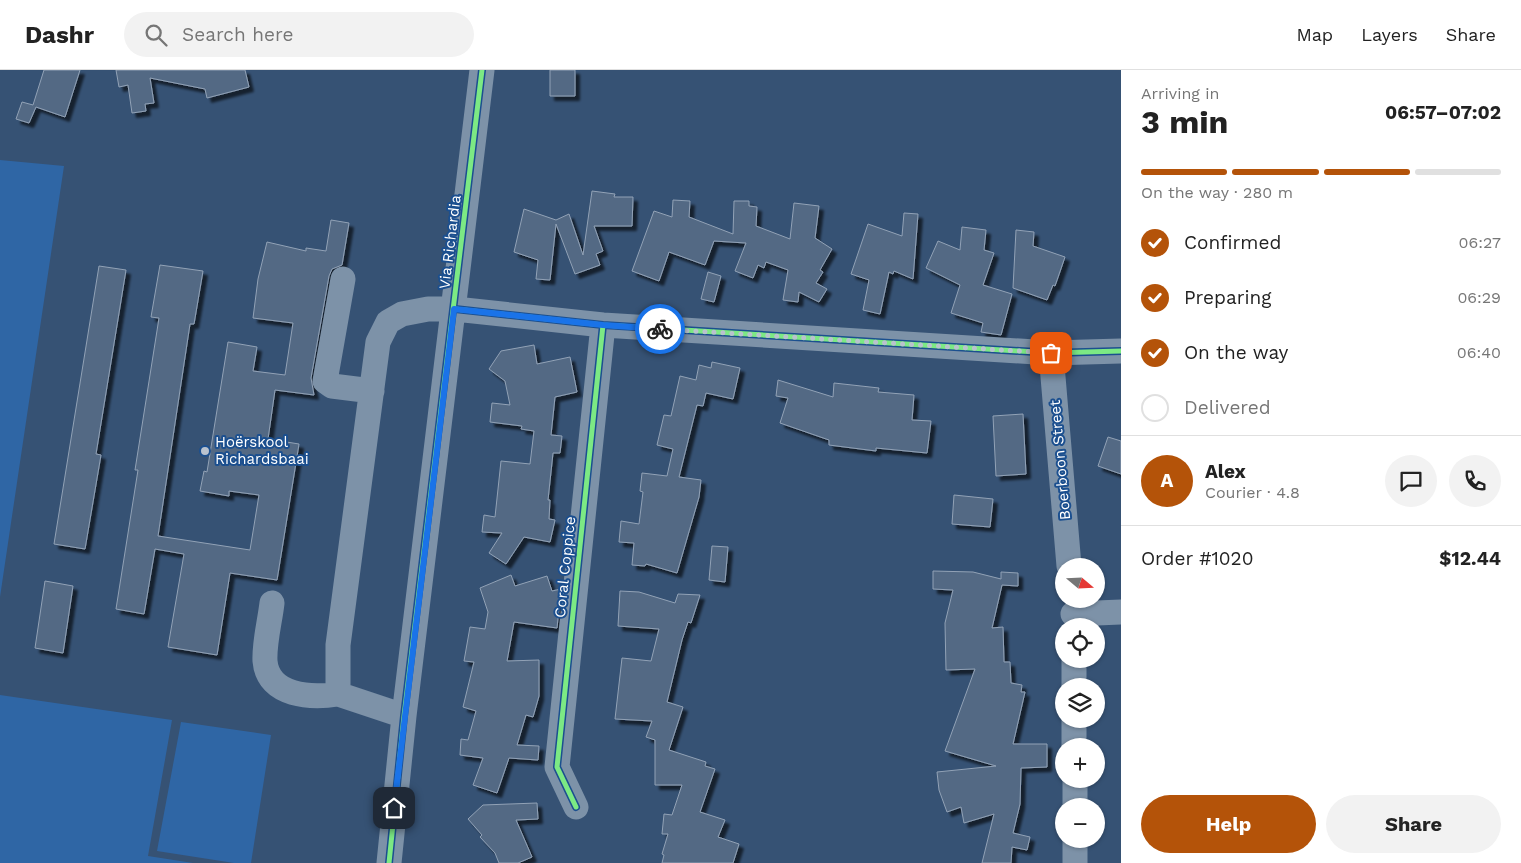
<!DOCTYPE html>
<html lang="en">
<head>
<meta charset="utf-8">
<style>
  :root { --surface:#fff; --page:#f2f2f2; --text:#222; --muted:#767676; --line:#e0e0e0; --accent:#b45309 }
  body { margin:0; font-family:"Work Sans",sans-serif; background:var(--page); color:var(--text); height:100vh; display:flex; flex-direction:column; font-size:19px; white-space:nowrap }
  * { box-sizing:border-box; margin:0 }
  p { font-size:16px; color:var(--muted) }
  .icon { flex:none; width:28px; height:28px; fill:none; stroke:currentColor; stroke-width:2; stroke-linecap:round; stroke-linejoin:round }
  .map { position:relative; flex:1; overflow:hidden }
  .details { display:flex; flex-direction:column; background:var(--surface); width:400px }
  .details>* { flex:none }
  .needle { width:32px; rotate:109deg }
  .controls { position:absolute; left:1055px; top:488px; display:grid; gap:10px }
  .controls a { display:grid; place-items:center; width:50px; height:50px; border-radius:50%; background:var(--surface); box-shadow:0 1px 4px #0004; font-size:25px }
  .pin { position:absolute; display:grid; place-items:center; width:42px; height:42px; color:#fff; margin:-21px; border-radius:10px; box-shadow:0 2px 8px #0006 }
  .courier { position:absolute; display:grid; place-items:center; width:50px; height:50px; margin:-25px; border:4px solid #1a73e8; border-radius:50%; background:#fff; color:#222; box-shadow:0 1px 6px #0007 }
  .overview em { font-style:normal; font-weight:700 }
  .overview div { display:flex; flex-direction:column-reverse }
  .overview { display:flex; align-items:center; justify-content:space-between; height:85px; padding:0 20px }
  h1 { font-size:32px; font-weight:700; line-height:38px }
  .bar { display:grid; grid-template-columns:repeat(4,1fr); gap:8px 5px; align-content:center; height:60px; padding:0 20px }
  .bar i { height:6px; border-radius:4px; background:var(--line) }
  .bar .current { background:var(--accent) }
  .bar p { grid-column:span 4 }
  .line { display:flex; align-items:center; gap:12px; padding:0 20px; border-top:1px solid var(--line) }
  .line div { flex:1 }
  .round { display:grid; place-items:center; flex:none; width:52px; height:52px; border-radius:26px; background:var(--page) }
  ol { padding:0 20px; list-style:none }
  li { display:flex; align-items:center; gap:15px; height:55px }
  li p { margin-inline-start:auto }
  li .icon { padding:5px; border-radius:50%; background:var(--accent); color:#fff; stroke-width:4 }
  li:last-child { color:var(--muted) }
  li i { width:28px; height:28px; border:2px solid var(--line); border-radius:50% }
  .primary-button { display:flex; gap:10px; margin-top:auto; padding:10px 20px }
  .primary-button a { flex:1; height:58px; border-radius:30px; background:var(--accent); color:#fff; font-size:20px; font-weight:700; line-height:58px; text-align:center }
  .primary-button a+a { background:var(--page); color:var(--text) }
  header { display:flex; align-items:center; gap:30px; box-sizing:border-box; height:70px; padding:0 25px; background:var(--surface); border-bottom:1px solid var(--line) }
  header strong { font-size:24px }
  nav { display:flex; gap:28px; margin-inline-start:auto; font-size:18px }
  .search { width:350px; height:45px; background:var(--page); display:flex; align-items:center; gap:12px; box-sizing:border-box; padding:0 18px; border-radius:28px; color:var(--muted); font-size:19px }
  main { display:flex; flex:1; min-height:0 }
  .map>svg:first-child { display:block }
</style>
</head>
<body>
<header>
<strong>Dashr</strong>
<div class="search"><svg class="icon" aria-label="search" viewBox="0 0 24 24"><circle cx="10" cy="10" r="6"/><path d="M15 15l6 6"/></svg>Search here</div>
<nav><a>Map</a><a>Layers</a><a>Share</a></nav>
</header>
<main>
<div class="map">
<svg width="1121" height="793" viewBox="0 0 1121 793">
  <defs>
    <filter id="shadow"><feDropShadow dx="4.5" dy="4.5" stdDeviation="1" flood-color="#0009"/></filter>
  </defs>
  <rect width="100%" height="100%" fill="#365274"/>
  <path fill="#2f66a5" d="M 0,90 L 64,96 L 0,527 Z
    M 0,625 L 172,650 L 148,786 L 193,793 L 0,793 Z
    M 181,652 L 271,665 L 251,793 L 234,793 L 157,781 Z"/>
  <path fill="#526984" stroke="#92a2b6" filter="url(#shadow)" d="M 44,0 L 80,0 L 65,47 L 36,37 L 29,53 L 16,49 L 22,32 L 33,35 Z
    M 116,0 L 245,0 L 249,17 L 207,28 L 205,19 L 150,8 L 154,33 L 145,34 L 146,41 L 132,43 L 128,15 L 119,17 Z
    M 550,0 L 575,0 L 575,26 L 550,26 Z
    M 592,121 L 615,124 L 614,127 L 633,127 L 632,156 L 594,156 L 603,181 L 596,184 L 600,195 L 575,204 L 556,154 L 550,210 L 536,209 L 538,190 L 514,182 L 524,139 L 556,150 L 569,144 L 583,185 Z
    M 673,130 L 690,131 L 689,147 L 733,164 L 734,131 L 749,131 L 749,136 L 757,137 L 756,156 L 790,169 L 794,133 L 819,136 L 815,168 L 832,179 L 820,200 L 823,202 L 816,213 L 827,219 L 819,232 L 799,222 L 798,232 L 783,230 L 788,200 L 766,192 L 764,198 L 758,195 L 753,208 L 735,201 L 746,173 L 714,171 L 705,195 L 669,182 L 659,211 L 632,201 L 654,141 L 672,147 Z
    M 904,143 L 918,144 L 913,209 L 894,201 L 893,204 L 889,202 L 880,244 L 863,240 L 869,210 L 851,204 L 868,154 L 902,166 Z
    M 331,150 L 349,153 L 342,195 L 332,199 L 329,206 L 311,308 L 314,325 L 275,320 L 268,369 L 299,374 L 277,510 L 230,503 L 217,585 L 168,577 L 184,484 L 155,479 L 144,544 L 116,539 L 138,400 L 135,400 L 159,248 L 151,247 L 160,195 L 203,201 L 194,254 L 190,254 L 158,466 L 250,480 L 259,425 L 229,421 L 229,426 L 200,421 L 204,401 L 207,402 L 228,272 L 257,277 L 253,301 L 285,305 L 293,253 L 253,248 L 258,209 L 267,172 L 306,181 L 306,178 L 326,181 Z
    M 962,157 L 986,160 L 984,180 L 994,183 L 983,215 L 1012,224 L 1001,265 L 981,262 L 983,253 L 951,243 L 960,215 L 926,198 L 938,171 L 960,180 Z
    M 1016,160 L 1034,162 L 1033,176 L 1065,187 L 1055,216 L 1053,215 L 1047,230 L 1013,218 Z
    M 99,196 L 126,200 L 96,384 L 101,385 L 85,479 L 54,474 Z
    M 708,202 L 721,206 L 714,232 L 701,229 Z
    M 534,275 L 537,294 L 570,287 L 577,322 L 555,327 L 551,365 L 562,366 L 560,383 L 553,383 L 548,430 L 550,430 L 549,449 L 555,450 L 550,472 L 524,467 L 506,494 L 489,483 L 502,463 L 482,462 L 484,445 L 495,447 L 501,391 L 530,394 L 534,361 L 521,359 L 522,356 L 490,352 L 492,333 L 510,335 L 505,311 L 489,299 L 501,281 Z
    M 712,292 L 740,298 L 733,329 L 706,323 L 703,336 L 697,335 L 679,407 L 701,410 L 699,427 L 677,503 L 646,494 L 645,496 L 632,495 L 634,473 L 619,472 L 621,451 L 639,454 L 643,422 L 640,421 L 642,403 L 667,406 L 673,379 L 657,375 L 664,345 L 671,346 L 680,306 L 696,310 L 699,295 L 711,298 Z
    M 778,310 L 833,327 L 834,313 L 879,318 L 878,322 L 914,325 L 912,350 L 931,351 L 927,383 L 876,378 L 876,381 L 829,375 L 829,370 L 780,353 L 788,328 L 776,326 Z
    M 1023,344 L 1026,404 L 996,406 L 993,346 Z
    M 1108,367 L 1121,371 L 1121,404 L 1098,396 Z
    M 954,425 L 993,429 L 990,457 L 952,454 Z
    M 712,476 L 728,477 L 725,512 L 709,510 Z
    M 933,501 L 973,502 L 1001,509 L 1001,502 L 1018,503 L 1018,516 L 1002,515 L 992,558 L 1003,557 L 1004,592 L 1010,592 L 1011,613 L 1022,615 L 1021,622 L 1025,622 L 1013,674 L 1047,674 L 1047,697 L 1021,698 L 1020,734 L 1013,763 L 1030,767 L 1027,780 L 1012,777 L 1011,793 L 982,793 L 994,744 L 964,753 L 961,737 L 947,742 L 939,720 L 937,702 L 996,696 L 945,681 L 975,599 L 946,600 L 945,553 L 953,520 L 933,519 Z
    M 511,505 L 515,516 L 547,506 L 552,521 L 561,519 L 557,558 L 514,552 L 507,591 L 539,590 L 539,626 L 533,647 L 526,645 L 517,675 L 539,676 L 538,690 L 509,688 L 497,723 L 473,715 L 483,688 L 460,685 L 461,669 L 468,670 L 476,641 L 463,637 L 474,592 L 464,591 L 470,557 L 485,559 L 488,542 L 480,518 Z
    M 45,511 L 73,516 L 63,583 L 35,578 Z
    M 620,521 L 639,522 L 675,533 L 678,524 L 700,525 L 691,553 L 688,552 L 682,570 L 667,632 L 683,637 L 669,680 L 706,692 L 705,696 L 715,699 L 700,742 L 725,750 L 718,767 L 739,774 L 733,793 L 662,793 L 664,785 L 662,784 L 668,764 L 662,764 L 664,744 L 672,745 L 682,715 L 655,715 L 655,670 L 646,667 L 652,651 L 615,649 L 622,588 L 651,591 L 659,559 L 618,556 Z
    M 537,733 L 538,749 L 516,750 L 532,787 L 518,793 L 499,793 L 495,783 L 480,767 L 482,765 L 468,749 L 483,735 Z"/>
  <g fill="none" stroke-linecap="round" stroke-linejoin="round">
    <path stroke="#7d92a8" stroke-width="25" d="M 343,209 L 325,311 L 332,316 L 372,321
      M 1051,283 L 1069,496
      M 272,533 C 270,551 264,573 265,591 C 268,627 312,628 338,624
      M 1073,544 L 1121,542
      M 1074,589 L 1074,616
      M 404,646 L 338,624 L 338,575 L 378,272 L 388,252 L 402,244 L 428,239 L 455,239 L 603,255 L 1051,283 L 1121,281
      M 1074,649 L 1074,676
      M 1075,709 L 1075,736
      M 576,737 L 557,697 L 603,255
      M 1075,769 L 1075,793
      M 389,793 L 404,646 L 482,0"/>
    <defs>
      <path id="cycleway" d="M 455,239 L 603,255 L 1051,283 L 1121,281
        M 576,737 L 557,697 L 603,255
        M 389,793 L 404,646 L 482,0"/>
    </defs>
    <use href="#cycleway" stroke="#1b4f8f" stroke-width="8"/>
    <use href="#cycleway" stroke="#7ce984" stroke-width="5"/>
  </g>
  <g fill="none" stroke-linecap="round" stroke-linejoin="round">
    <path stroke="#b9c2ce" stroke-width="5" stroke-dasharray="0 9" d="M 660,259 L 1051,283"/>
    <path stroke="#1a73e8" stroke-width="6" d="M 394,738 L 454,239 L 603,255 L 660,259"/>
  </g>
  <circle fill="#b9c2ce" stroke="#1b4f8f" stroke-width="2" cx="205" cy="381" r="5"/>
  <g text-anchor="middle" stroke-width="4" stroke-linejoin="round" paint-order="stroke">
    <g font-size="15" fill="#fff" stroke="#1b4f8f">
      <text transform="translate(450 172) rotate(-83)" y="5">Via Richardia</text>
      <text transform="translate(1060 390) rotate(-95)" y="5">Boerboon Street</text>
      <text transform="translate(565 497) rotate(-84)" y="5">Coral Coppice</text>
    </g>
    <g font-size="15" fill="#fff" stroke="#1b4f8f" text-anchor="start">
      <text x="215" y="377">Hoërskool<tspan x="215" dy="17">Richardsbaai</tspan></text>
    </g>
  </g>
</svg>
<div class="controls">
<a><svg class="needle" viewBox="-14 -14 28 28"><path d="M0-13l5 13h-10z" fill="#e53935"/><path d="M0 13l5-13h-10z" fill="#767676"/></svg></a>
<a><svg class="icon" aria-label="locate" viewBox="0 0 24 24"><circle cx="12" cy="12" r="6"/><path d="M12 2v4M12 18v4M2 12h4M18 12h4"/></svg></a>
<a><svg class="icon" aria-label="layers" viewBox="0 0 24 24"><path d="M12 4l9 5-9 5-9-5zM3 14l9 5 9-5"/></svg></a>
<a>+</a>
<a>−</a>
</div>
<div class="pin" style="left:1051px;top:283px;background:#ea580c"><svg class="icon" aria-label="bag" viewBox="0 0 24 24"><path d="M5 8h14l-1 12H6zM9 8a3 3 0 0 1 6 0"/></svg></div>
<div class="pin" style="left:394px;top:738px;background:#1f2937"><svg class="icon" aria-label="home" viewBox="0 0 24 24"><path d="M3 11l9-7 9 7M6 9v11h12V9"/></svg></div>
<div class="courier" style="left:660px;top:259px"><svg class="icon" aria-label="bike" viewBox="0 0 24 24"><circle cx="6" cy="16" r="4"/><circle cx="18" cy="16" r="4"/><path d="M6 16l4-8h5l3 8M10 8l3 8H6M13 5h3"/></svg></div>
</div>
<section class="details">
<div class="overview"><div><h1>3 min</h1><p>Arriving in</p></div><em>06:57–07:02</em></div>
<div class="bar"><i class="current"></i><i class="current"></i><i class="current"></i><i></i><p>On the way · 280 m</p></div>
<ol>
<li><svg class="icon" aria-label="check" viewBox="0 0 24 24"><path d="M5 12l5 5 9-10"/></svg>Confirmed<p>06:27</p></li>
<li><svg class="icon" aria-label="check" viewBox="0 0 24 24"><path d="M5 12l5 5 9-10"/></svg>Preparing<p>06:29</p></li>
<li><svg class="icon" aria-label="check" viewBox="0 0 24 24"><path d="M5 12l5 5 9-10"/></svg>On the way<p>06:40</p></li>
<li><i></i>Delivered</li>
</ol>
<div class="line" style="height:90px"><b class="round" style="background:var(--accent);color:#fff">A</b><div><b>Alex</b><p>Courier · 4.8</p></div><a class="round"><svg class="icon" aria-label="chat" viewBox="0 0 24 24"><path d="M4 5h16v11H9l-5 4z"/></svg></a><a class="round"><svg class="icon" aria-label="phone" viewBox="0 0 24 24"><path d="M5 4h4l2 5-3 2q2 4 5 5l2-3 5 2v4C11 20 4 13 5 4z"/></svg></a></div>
<div class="line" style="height:65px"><div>Order #1020</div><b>$12.44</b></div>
<div class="primary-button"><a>Help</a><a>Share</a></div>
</section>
</main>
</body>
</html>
